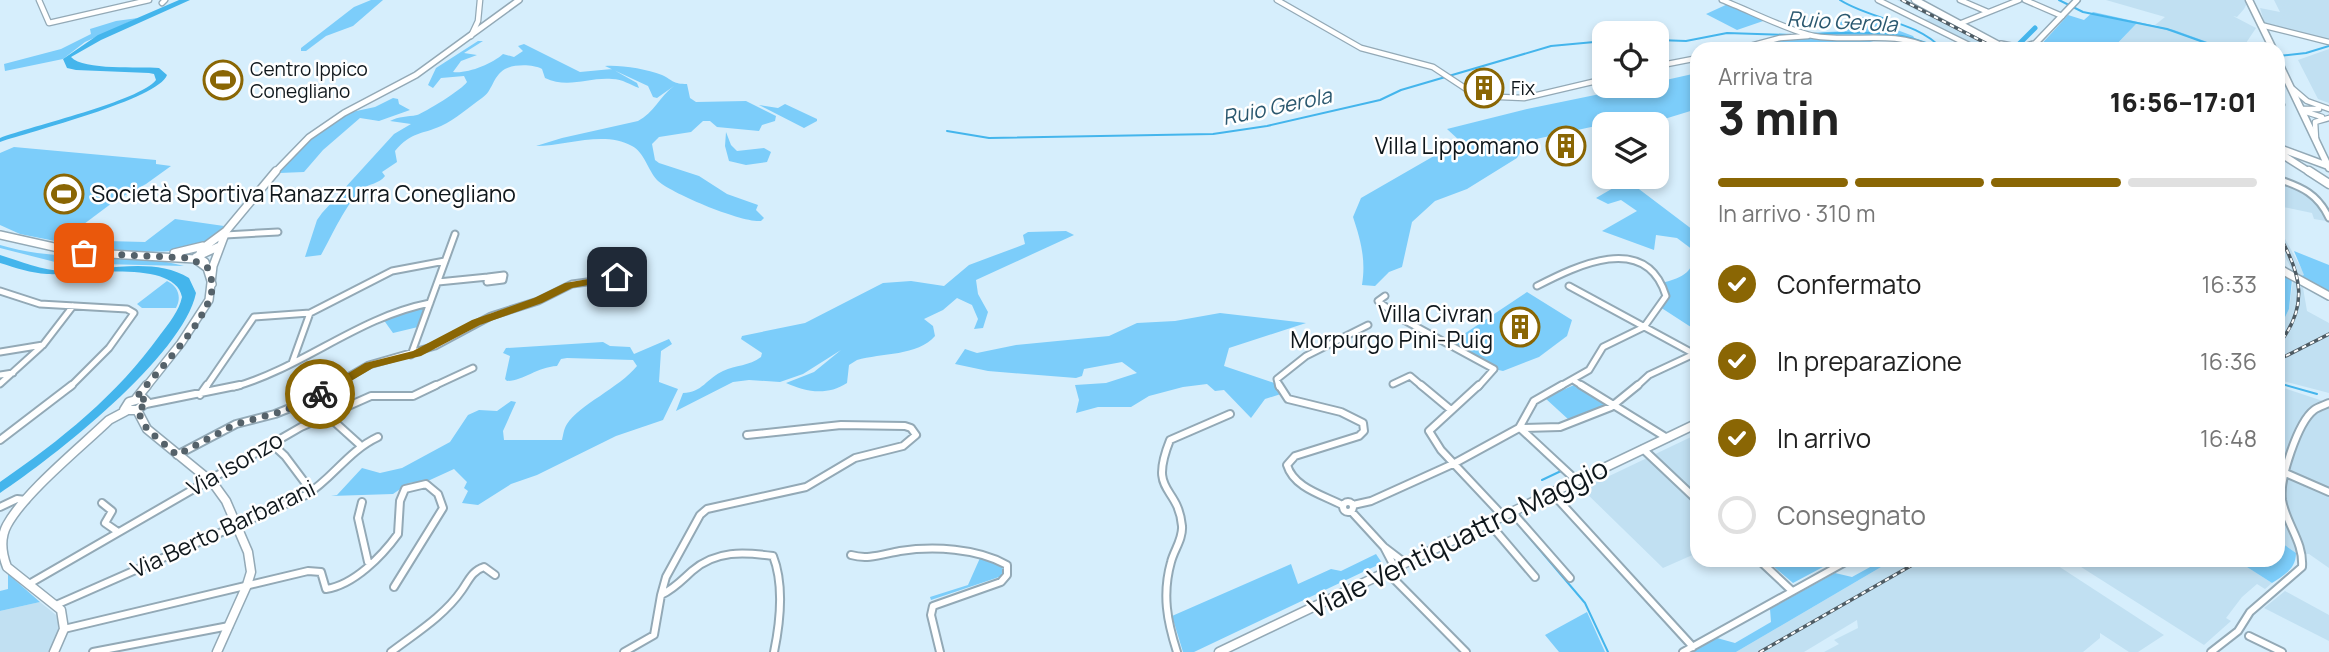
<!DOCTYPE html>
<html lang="it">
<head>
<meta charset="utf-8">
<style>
  :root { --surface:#fff; --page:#f6f6f6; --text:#222; --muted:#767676; --line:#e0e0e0; --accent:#8a6604 }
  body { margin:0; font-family:Manrope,sans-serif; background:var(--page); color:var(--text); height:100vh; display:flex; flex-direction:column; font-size:26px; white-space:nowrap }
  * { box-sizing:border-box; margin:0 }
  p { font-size:23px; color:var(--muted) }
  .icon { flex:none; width:38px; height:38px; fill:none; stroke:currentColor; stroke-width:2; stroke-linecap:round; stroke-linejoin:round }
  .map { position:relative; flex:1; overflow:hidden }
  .drawer { position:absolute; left:1690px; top:42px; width:595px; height:525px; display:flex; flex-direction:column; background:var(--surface); border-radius:21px; box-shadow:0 4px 10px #0003 }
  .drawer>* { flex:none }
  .controls { position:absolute; left:1592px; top:21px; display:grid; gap:14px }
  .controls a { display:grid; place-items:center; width:77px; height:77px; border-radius:14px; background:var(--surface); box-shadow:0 4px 10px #0003; font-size:35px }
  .pin { position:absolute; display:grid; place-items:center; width:60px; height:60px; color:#fff; margin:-30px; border-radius:14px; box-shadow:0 4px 10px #0006 }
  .courier { position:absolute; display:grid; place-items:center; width:70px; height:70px; margin:-35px; border:5px solid #8a6604; border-radius:50%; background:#fff; color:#222; box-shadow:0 2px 9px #0007 }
  .overview em { font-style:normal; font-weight:800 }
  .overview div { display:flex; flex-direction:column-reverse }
  .overview { display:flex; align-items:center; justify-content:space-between; height:119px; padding:0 28px }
  h1 { font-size:46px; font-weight:800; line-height:52px }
  .bar { display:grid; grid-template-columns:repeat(4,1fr); gap:10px 7px; align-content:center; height:84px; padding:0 28px }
  .bar i { height:9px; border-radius:5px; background:var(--line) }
  .bar .active { background:var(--accent) }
  .bar p { grid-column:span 4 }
  ol { padding:0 28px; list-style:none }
  li { display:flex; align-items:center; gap:21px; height:77px }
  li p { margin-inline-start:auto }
  li .icon { padding:7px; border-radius:50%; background:var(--accent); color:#fff; stroke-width:4 }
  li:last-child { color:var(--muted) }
  li i { width:38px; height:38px; border:4px solid var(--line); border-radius:50% }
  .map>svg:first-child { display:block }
</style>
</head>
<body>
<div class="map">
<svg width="2329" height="652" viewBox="0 0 2329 652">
  <rect width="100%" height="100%" fill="#d6eefc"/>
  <path fill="#c1e0f2" d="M 1897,0 L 1904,0 L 1999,49 L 1977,49 L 1919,21 L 1931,18 Z
    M 2106,0 L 2246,0 L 2247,3 L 2244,9 L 2237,17 L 2233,16 L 2256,28 L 2242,49 L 2227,49 L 2155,25 L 2165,17 Z
    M 2274,0 L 2329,0 L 2329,41 L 2265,24 L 2260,8 L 2280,12 Z
    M 2137,23 L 2175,32 L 2219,49 L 2112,49 Z
    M 2329,49 L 2329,103 L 2318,99 L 2298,60 Z
    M 2279,182 L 2299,187 L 2317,200 L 2326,221 L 2314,219 L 2312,213 L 2279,206 Z
    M 2278,226 L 2305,275 L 2301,276 L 2307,311 L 2329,323 L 2329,393 L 2279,380 L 2279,330 L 2289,309 L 2294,274 L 2279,245 Z
    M 2278,386 L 2329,403 L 2329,568 L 2309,554 L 2296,553 L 2279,541 Z
    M 1691,437 L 1697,440 L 1697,553 L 1663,568 L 1582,489 Z
    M 1893,560 L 2049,560 L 2164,635 L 2138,652 L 2129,652 L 2100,633 L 2100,638 L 2083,652 L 1824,652 L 1839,644 L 1834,640 L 1858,628 L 1857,620 L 1804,652 L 1736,652 Z
    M 2070,560 L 2236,560 L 2272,583 L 2265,589 L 2257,584 L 2242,597 L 2226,618 L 2231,621 L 2204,645 Z
    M 2285,591 L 2329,615 L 2329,641 L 2264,608 Z
    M 40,602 L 56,615 L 58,622 L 58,633 L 49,652 L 0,652 L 0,611 Z"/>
  <path fill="#7ccdfa" d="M 371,0 L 383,0 L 353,26 L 326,36 L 306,51 L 301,51 L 301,48 L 354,7 Z
    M 1730,3 L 1769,19 L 1737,30 L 1706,14 Z
    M 2093,12 L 2174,30 L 2227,49 L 2219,49 L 2175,32 L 2137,23 L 2112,49 L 2037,49 L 2068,15 L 2084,20 Z
    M 1863,17 L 1913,36 L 1917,42 L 1864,35 L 1870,41 L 1899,49 L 1748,49 L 1806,33 L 1848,31 L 1836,23 Z
    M 138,18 L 85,42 L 63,59 L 5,71 L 4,64 L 61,49 L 91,34 L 90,29 L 116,21 Z
    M 478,41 L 483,41 L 464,53 L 477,55 L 461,61 L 453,72 C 467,74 492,64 503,54 L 514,57 L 523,51 L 518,46 L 524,44 L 580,72 L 612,69 L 637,83 L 639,88 C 630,85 623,79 612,79 C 589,77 568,89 545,78 L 542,69 C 533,64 514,64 505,69 C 492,77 493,91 482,98 C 469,107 456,119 441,126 C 421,135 412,131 395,151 L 397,162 L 382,172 L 385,176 C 379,184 368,184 362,189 C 345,205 333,234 321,255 L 305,257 L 317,220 L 322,213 L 394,134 L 411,124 L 390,121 C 399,116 407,117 417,115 C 424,113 463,89 467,82 L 464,76 L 441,78 L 433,88 L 428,85 L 436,68 Z
    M 605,66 C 622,65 646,69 662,75 C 674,81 673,84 687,84 L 690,98 L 696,102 L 746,101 L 776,116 L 775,121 L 762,125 L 759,131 L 717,127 L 710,121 L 703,121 L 691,132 L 659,137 L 652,144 L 655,160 L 659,163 L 699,176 L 727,194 L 758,205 L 756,210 L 764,218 L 761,221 C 742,223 670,193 657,180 C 648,170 644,152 632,146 C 604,130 566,146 536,146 L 562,138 L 638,121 C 654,113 660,96 674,86 L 657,98 L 653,97 L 648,86 Z
    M 1697,73 L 1697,109 L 1648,124 L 1605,124 L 1527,141 L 1517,158 L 1467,189 L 1435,201 L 1412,222 L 1402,267 L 1389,272 L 1375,286 L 1362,285 C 1366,260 1361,241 1353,217 L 1361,198 L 1460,141 L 1447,129 L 1527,109 L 1639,86 L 1657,86 L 1657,82 Z
    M 393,98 L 398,99 L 399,104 L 410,110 L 379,121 L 360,118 L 323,150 L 304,172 L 279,173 L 312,137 L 347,113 L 375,107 Z
    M 785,104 L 817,119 L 817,121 L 804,128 L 759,105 L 778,108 Z
    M 726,132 L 731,145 L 737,151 L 764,148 L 771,152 L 767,162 L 746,165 L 729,161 L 725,146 Z
    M 14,147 L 156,160 L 156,164 L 171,166 L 146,184 L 116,200 L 60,242 L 20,234 L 0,225 L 0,153 Z
    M 1627,180 L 1697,233 L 1697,331 L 1660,307 L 1665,299 L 1662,283 C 1681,278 1696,273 1693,250 L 1677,238 L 1656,235 L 1654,250 L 1602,231 L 1637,211 L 1621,200 L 1608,204 L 1596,198 Z
    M 175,219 L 224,226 C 201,263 126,250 88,247 L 82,245 L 81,232 L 106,241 L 145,242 Z
    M 1066,231 L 1074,235 L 976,280 L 978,294 L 988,312 L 983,328 L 974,329 L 978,319 L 972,305 L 957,298 L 943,310 L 924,319 L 933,326 L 935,336 C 918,356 881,353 857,360 L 849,365 L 847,383 C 827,396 806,392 786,383 L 814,372 L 841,350 L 803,374 L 780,382 L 749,380 L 733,382 L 676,411 L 683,393 C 702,393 707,378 723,371 C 736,365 749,366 761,357 L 762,353 L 741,339 L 742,336 L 805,323 L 883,283 L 911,281 L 944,286 L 969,265 L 1025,244 L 1023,235 L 1028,232 Z
    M 0,245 C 61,264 127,250 184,266 L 59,263 L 0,248 Z
    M 2294,251 L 2329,265 L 2329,293 L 2302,279 L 2301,276 L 2304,275 Z
    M 2279,271 L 2292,279 L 2289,309 L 2279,330 Z
    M 167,281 C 178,286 182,297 176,308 L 142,308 L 137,304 Z
    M 1527,292 L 1572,320 L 1567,336 L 1539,357 L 1503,371 L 1494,369 L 1449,344 Z
    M 425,305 L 418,327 L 393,333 L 383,319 Z
    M 1220,313 L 1306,323 L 1229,348 L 1224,366 L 1277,384 L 1281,394 L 1265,399 L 1251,418 L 1224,390 L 1215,391 L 1207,384 L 1183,387 L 1149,396 L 1131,407 L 1098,407 L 1076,413 L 1079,400 L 1075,385 L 1106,383 L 1137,373 L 1122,362 L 1084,369 L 1082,376 L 1076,378 L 988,371 L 955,364 L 965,349 L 977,353 L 1016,345 L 1109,336 L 1137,323 L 1175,321 Z
    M 669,339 L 672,344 L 661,351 L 659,382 L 678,389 L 663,420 L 616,436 L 537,475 L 511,484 L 478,505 L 462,503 L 468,491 L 464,488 L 467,482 L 454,469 L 430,480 L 409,483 L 393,494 L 331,496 L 337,495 L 362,468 L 380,473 L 402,468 L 450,442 L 468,415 L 479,410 L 497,411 L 511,401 L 516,402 L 503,431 L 504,440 L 562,440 C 563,436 564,428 567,424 C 579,405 619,388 637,366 L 633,360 L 567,358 L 561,359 L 557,366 C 537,367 523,381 507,381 L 505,379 L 510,356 L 503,353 L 506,348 L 603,342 L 610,346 L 630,347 L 634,354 Z
    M 1574,385 L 1604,402 L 1605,405 L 1569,420 L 1545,398 Z
    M 2279,541 L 2296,553 C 2296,569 2284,575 2272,583 L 2236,560 L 2278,560 Z
    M 1376,554 L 1382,563 L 1194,652 L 1183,652 L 1172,616 L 1291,564 L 1298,584 L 1331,569 L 1341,571 Z
    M 980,558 L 995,560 L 1003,565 L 1002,576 L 931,600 L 930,597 L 968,585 Z
    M 1766,560 L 1836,560 L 1793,583 Z
    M 1883,560 L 1893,560 L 1736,652 L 1692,652 L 1717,638 L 1735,643 L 1771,622 L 1770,609 L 1835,573 L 1852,577 Z
    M 8,574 L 40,602 L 0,611 L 0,591 L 8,589 Z
    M 1587,612 L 1605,652 L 1559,652 L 1545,635 Z"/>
  <path fill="#44b5ec" d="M 179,0 L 190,0 L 101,40 L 71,57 C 84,71 139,66 159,68 L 167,75 C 159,99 29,132 0,142 L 0,138 C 31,126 140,101 156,80 L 154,74 L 149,73 L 76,70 L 67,68 L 63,59 L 98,35 Z
    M 0,255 C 20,261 43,271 64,271 C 104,271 153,256 189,278 L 196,293 C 183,356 53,458 0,493 L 0,482 C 61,440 117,395 160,335 C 169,323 179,311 182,297 C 175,258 77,276 47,274 C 31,273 16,268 0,263 Z"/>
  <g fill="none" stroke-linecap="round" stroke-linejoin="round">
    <path stroke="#44b5ec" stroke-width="2" d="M 1840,0 C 1871,20 1917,21 1942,49
      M 2059,0 L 2083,12 L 2167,29 L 2223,49
      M 1818,34 C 1860,32 1901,29 1940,49
      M 1657,40 L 1686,41 L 1727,33 L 1792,35
      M 2278,56 L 2306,53 L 2329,46
      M 947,131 L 989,138 L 1213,134 L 1267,126 L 1380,100 L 1401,90 L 1551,46 L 1605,41
      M 2278,383 L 2317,394
      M 1542,480 L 1561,471
      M 1523,530 L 1585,603 L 1608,652"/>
    <path stroke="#44b5ec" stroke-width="5" d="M 2019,44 L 2035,28"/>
    <defs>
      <path id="street-far2" d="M 39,0 L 49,23 L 149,0
        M 1277,0 L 1361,48 L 1433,67 L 1477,96 L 1524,98 L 1605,79
        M 1722,0 C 1746,9 1791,32 1814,36 C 1855,43 1891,29 1932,49
        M 1878,0 L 1977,49
        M 1960,0 L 1988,12
        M 2025,0 L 2062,16
        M 162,3 L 165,0
        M 1959,24 L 2019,0
        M 2261,25 L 2329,42
        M 471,36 L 478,21 L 480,0
        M 1739,49 L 1780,38 L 1808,36
        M 1657,66 L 1698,58
        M 2293,89 L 2307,101 L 2329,109
        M 2278,104 L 2282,105
        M 2302,109 L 2319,109
        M 2303,111 L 2322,117
        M 2316,139 L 2315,122 L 2329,118"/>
      <path id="street-far1" d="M 2278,179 C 2302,187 2318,194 2329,218
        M 225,235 L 278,232
        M 504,275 L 503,280 L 487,282 L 488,277 Z
        M 438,282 L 488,277
        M 1537,286 C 1576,266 1646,231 1666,296 L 1644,327 L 1603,347 L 1589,370 L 1559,387
        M 1569,286 L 1698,356
        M 0,291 L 40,304 L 127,309 L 134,313 L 109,348 L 70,387
        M 1385,296 L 1378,301 L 1402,319 L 1494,369 L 1478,387
        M 0,352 L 43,345
        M 411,355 L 455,234
        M 292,363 L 310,313
        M 0,375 L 13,373
        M 1573,380 L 1584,387
        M 0,384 L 43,345 L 73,306
        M 1393,384 L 1410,376 L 1423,387
        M 206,387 L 254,317 L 310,313 L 392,271 L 445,261
        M 234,387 C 304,367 358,317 430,303
        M 331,387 L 369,365 L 435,346 L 491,316 L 538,301 L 572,284 L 610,279 L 623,274
        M 432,387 L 473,368
        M 1279,387 L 1277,379 L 1306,356 L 1368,325
        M 1636,387 L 1649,375 L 1694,354"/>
      <path id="street" d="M 1279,385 L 1288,399 L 1341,412 L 1363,423 L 1364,431 L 1359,436 L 1295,456 L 1287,465 C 1294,488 1323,495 1342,505
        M 1421,385 L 1451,410
        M 1479,385 L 1429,431 L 1441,450 L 1503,516
        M 1581,385 L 1667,438
        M 200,395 L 207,385
        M 146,404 L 240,385
        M 328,416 L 359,444
        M 1519,428 L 1560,427 L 1611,407 L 1638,385
        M 1520,428 L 1577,481
        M 0,440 L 72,385
        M 271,443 L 285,456 L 312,492
        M 1643,449 L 1698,501
        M 177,455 L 236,424 L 275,414 L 305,402 L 334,385
        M 2283,472 L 2329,492
        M 1552,493 L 1693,647
        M 362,502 L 358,518 L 368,562
        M1343 507a5 5 0 1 1 10 0a5 5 0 1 1-10 0Z
        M 102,503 L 112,511 L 105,523 L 118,532
        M 1353,505 L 1371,501 L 1455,463 L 1519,428 L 1534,401 L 1562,385
        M 0,507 L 17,499 L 26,500
        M 1351,511 L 1384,547 L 1405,563
        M 1512,512 L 1570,578
        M 1489,523 L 1535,577
        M 1384,547 L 1395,568
        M 851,555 C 868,560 883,554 900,551 C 933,546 977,548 1007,565 L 1007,575 L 1001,582 L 933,606 L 931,615 L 940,652
        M 1759,560 L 1792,591
        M 1387,572 L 1466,652
        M 29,584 L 301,427 L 371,396 L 413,396 L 436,385
        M 661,595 L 666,577 L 700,515 L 707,509 L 806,487 L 855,458 L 903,446 L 916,435 L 911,428 L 905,426 L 841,425 L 747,435
        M 56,605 L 306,495 C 333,478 348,451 378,437
        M 64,629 L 308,571 L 321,572 L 326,589 C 354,585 382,556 398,534 L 400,501 L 405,489 L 426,484 L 438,494 L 443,508 L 394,587
        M 2249,636 L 2282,652
        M 93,652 L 229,626
        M 391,652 C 416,633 444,616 462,590 C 469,580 472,571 484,567 L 495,575
        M 624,652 L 654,635 L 661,595 C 674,589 682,580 692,571 C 716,550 744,552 773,556 C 784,584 780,623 774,652
        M 1177,652 C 1167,621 1162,594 1171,562 C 1174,550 1183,539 1182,526 C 1178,484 1148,495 1170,440 L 1230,414
        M 1683,652 L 1849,560
        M 2211,652 L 2238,631 L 2250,612 L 2302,567 C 2304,542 2286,524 2282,500 C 2279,479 2298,422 2314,410 C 2318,407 2325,405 2329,403"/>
      <path id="secondary-far2" d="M 2001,44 L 2021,48 L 2033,44
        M 2030,49 L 2077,0
        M 274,173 L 309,137 L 344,113 L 416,75 L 519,0"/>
      <path id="secondary-far1" d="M 0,235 L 76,252 L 195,259 L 207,268 L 212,284
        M 174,253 L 203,246
        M 196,257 L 220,246
        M 207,268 L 205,262 L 198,257 L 203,248 L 226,231 L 276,171
        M 2278,268 L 2329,296
        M 146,387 L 181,343 L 209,300 L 213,266 L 225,234"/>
      <path id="secondary" d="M 143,398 L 147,402 L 137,410 L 124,410 L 129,402 Z
        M 136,399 L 147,385
        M 137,410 L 147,429 L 213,483 L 226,501 L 248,552 L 251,572 L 247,585 L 217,652
        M 54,652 L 64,629 L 61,610 L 7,567 C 2,554 0,538 7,525 C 25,492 81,447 109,420 L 126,411
        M 1219,652 L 1698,423"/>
      <path id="primary-far1" d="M 1915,0 L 2006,49
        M 2249,0 L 2273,49
        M 2278,61 L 2329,168
        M 2282,149 L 2328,166
        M 2278,152 L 2311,173"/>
      <path id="primary" d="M 2309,171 L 2329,184"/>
    </defs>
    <use href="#street-far2" stroke="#93a9b6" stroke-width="7"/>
    <use href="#street-far1" stroke="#93a9b6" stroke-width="9"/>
    <use href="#street" stroke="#93a9b6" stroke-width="10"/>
    <use href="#secondary-far2" stroke="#93a9b6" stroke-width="8"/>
    <use href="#secondary-far1" stroke="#93a9b6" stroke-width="10"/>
    <use href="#secondary" stroke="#93a9b6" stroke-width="11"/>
    <use href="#primary-far1" stroke="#93a9b6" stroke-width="9"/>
    <use href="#primary" stroke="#93a9b6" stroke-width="11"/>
    <use href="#street-far2" stroke="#fff" stroke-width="4.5"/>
    <use href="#street-far1" stroke="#fff" stroke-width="5"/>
    <use href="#street" stroke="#fff" stroke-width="6"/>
    <use href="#secondary-far2" stroke="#fff" stroke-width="5"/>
    <use href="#secondary-far1" stroke="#fff" stroke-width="7"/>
    <use href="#secondary" stroke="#fff" stroke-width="8"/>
    <use href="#primary-far1" stroke="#fff" stroke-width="6"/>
    <use href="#primary" stroke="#fff" stroke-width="8"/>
    <defs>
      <path id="rail" d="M 1902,0 L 1997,49
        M 2278,234 C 2302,274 2309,307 2278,345
        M 2278,360 L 2329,334
        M 1760,652 L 1921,560"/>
    </defs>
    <use href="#rail" stroke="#4f5c64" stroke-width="3.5"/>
    <use href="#rail" stroke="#fff" stroke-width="2" stroke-dasharray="4.5" stroke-linecap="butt"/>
  </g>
  <path fill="#8a6604" d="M 617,274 L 621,275 L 621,279 L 572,288 L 542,303 L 480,325 L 421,356 L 373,368 L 324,397 L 316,397 L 314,394 L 365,363 L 413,351 L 472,320 L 534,298 L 565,283 Z"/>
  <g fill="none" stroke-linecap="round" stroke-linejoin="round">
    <path stroke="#55626a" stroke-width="7" stroke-dasharray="0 12.6" d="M 84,253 L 189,258 L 208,268 C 210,275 213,282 212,290 C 206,323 157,371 136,398 L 147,400 L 144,406 L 137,410 L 147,429 L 177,455 L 236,424 L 284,411 L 320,394"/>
  </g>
  <defs>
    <symbol id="stadium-ring" viewBox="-11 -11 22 22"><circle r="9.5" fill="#fff" stroke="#8a6604" stroke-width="1.5"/><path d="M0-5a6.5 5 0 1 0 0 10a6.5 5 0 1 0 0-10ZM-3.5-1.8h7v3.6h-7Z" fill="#8a6604"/></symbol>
    <symbol id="building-ring" viewBox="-11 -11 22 22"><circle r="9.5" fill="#fff" stroke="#8a6604" stroke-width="1.5"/><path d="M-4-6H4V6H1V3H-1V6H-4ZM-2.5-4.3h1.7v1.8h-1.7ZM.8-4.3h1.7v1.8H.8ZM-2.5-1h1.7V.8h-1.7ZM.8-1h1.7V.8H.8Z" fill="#8a6604"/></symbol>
  </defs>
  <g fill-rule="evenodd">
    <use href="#stadium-ring" x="201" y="58" width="44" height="44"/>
    <use href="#building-ring" x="1462" y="66" width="44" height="44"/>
    <use href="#building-ring" x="1544" y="124" width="44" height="44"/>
    <use href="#stadium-ring" x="42" y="172" width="44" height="44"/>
    <use href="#building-ring" x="1498" y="305" width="44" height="44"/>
  </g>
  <g text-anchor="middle" stroke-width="5" stroke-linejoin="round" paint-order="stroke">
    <g font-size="19" fill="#0f171c" stroke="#fff" text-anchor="start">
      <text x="250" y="76">Centro Ippico<tspan x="250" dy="22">Conegliano</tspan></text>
      <text x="1511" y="95">Fix</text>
    </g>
    <g font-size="21" font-style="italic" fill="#2b586f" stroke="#fff">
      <text transform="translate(1842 22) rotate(3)" y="7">Ruio Gerola</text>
      <text transform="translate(1277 107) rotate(-12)" y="7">Ruio Gerola</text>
    </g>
    <g font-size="23" fill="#0f171c" stroke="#fff" text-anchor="end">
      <text x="1539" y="154">Villa Lippomano</text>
      <text x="91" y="202" text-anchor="start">Società Sportiva Ranazzurra Conegliano</text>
      <text x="1493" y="322">Villa Civran<tspan x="1493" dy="26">Morpurgo Pini-Puig</tspan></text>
    </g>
    <g font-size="23" fill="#0f171c" stroke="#fff">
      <text transform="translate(235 464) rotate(-30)" y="8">Via Isonzo</text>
      <text transform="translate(223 529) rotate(-25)" y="8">Via Berto Barbarani</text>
    </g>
    <g font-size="28" fill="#0f171c" stroke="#fff">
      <text transform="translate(1458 538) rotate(-26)" y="10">Viale Ventiquattro Maggio</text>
    </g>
  </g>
</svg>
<div class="controls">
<a><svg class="icon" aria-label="locate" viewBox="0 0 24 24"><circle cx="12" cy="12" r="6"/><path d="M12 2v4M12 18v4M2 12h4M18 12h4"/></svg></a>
<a><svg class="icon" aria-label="layers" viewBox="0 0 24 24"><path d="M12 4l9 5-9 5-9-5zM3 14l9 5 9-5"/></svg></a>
</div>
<div class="pin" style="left:84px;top:253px;background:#ea580c"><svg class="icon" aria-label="bag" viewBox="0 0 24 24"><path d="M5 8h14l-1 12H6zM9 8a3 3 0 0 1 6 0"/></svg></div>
<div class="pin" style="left:617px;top:277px;background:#1f2937"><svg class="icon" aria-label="home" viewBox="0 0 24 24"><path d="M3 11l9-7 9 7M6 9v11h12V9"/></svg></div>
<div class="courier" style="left:320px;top:394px"><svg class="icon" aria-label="bike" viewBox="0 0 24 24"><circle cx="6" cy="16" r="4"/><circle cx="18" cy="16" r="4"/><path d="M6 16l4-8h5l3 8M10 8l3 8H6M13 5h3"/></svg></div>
<section class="drawer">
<div class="overview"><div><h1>3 min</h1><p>Arriva tra</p></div><em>16:56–17:01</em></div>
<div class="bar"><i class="active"></i><i class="active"></i><i class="active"></i><i></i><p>In arrivo · 310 m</p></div>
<ol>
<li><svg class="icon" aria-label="check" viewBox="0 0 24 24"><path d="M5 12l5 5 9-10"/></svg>Confermato<p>16:33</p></li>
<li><svg class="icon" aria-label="check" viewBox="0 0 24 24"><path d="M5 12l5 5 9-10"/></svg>In preparazione<p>16:36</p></li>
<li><svg class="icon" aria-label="check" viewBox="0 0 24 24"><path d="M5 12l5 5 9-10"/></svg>In arrivo<p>16:48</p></li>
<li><i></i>Consegnato</li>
</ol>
</section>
</div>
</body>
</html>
